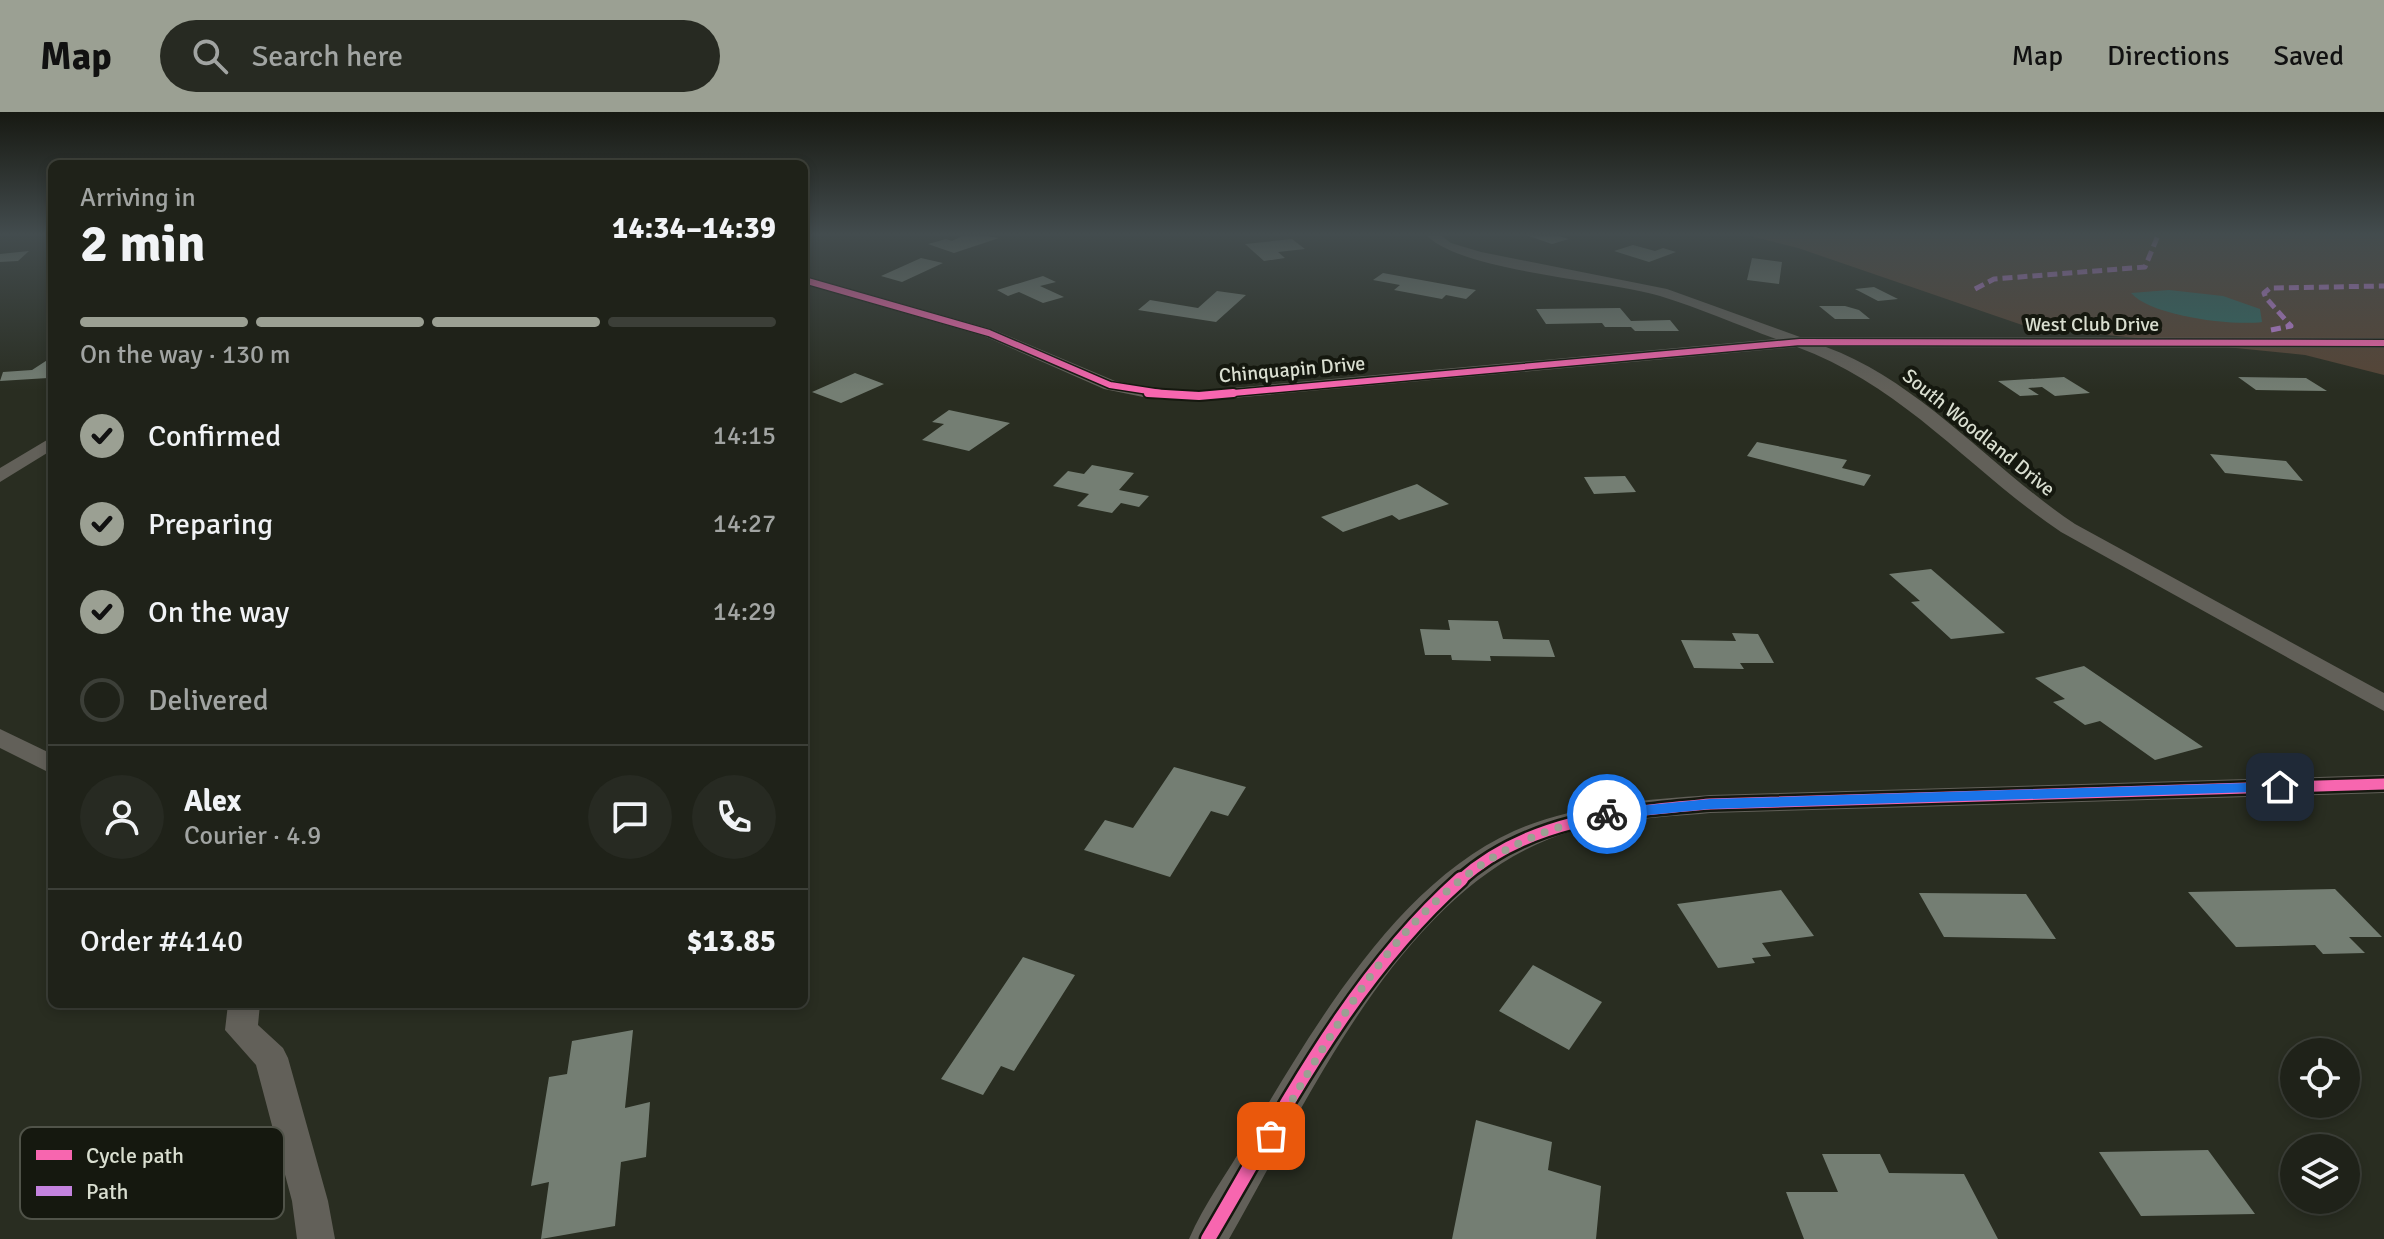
<!DOCTYPE html>
<html lang="en">
<head>
<meta charset="utf-8">
<style>
  :root { --surface:#1f2219; --page:#272a22; --text:#f1f3f6; --muted:#a1a4a2; --line:#3c3f38; --accent:#9ba093 }
  body { margin:0; font-family:Signika,sans-serif; background:var(--page); color:var(--text); height:100vh; display:flex; flex-direction:column; font-size:30px; white-space:nowrap }
  * { box-sizing:border-box; margin:0 }
  p { font-size:26px; color:var(--muted) }
  .icon { flex:none; width:44px; height:44px; fill:none; stroke:currentColor; stroke-width:2; stroke-linecap:round; stroke-linejoin:round }
  .map { position:relative; flex:1; overflow:hidden }
  .sheet { position:absolute; left:48px; top:48px; width:760px; height:848px; display:flex; flex-direction:column; background:var(--surface); border-radius:12px; box-shadow:0 4px 12px #0003,0 0 0 2px var(--line) }
  .sheet>* { flex:none }
  .tools { position:absolute; left:2280px; top:926px; display:grid; gap:16px }
  .tools a { display:grid; place-items:center; width:80px; height:80px; border-radius:50%; background:var(--surface); box-shadow:0 4px 12px #0003,0 0 0 2px var(--line); font-size:40px }
  .pin { position:absolute; display:grid; place-items:center; width:68px; height:68px; color:#fff; margin:-34px; border-radius:16px; box-shadow:0 4px 12px #0006 }
  .courier { position:absolute; display:grid; place-items:center; width:80px; height:80px; margin:-40px; border:6px solid #1a73e8; border-radius:50%; background:#fff; color:#222; box-shadow:0 2px 10px #0007 }
  .headline em { font-style:normal; font-weight:800 }
  .headline div { display:flex; flex-direction:column-reverse }
  .headline { display:flex; align-items:center; justify-content:space-between; height:136px; padding:0 32px }
  h1 { font-size:52px; font-weight:800; line-height:60px }
  .bar { display:grid; grid-template-columns:repeat(4,1fr); gap:12px 8px; align-content:center; height:96px; padding:0 32px }
  .bar i { height:10px; border-radius:6px; background:var(--line) }
  .bar .selected { background:var(--accent) }
  .bar p { grid-column:span 4 }
  .line { display:flex; align-items:center; gap:20px; padding:0 32px; border-top:2px solid var(--line) }
  .line div { flex:1 }
  .round { display:grid; place-items:center; flex:none; width:84px; height:84px; border-radius:42px; background:var(--page) }
  ol { padding:0 32px; list-style:none }
  li { display:flex; align-items:center; gap:24px; height:88px }
  li p { margin-inline-start:auto }
  li .icon { padding:8px; border-radius:50%; background:var(--accent); color:#111; stroke-width:4 }
  li:last-child { color:var(--muted) }
  li i { width:44px; height:44px; border:4px solid var(--line); border-radius:50% }
  header { display:flex; align-items:center; gap:48px; box-sizing:border-box; height:112px; padding:0 40px; background:var(--accent); color:#111 }
  header strong { font-size:38px }
  nav { display:flex; gap:44px; margin-inline-start:auto; font-size:28px }
  .search { width:560px; height:72px; background:var(--page); display:flex; align-items:center; gap:20px; box-sizing:border-box; padding:0 28px; border-radius:44px; color:var(--muted); font-size:30px }
  .map>svg:first-child { display:block }
</style>
</head>
<body>
<header>
<strong>Map</strong>
<div class="search"><svg class="icon" aria-label="search" viewBox="0 0 24 24"><circle cx="10" cy="10" r="6"/><path d="M15 15l6 6"/></svg>Search here</div>
<nav><a>Map</a><a>Directions</a><a>Saved</a></nav>
</header>
<div class="map">
<svg width="2384" height="1127" viewBox="0 0 2384 1127">
  <rect width="100%" height="100%" fill="#292d21"/>
  <path fill="#574536" d="M 1739,121 L 2384,121 L 2384,263 L 2305,243 L 2028,215 L 1798,136 Z"/>
  <path fill="#326963" d="M 2169,178 L 2223,184 L 2260,197 L 2262,210 C 2231,214 2151,204 2131,181 Z"/>
  <path fill="#747e73" d="M 968,121 L 999,126 L 954,141 L 928,132 L 946,127 L 952,129 Z
    M 1520,121 L 1549,121 L 1569,127 L 1552,132 Z
    M 1292,127 L 1305,137 L 1278,140 L 1285,146 L 1264,149 L 1245,132 Z
    M 1633,133 L 1655,139 L 1663,136 L 1676,140 L 1649,150 L 1614,139 Z
    M 29,139 L 18,149 L 0,150 L 0,142 Z
    M 921,146 L 943,151 L 902,170 L 881,164 Z
    M 1752,146 L 1782,150 L 1779,172 L 1747,168 Z
    M 1383,161 L 1476,178 L 1466,187 L 1446,183 L 1442,187 L 1394,178 L 1400,173 L 1373,168 Z
    M 1043,164 L 1056,170 L 1040,174 L 1064,185 L 1043,191 L 1019,180 L 1008,184 L 997,178 Z
    M 1874,175 L 1898,187 L 1878,189 L 1855,177 Z
    M 1217,179 L 1246,183 L 1216,210 L 1138,198 L 1150,188 L 1198,196 Z
    M 1819,194 L 1845,194 L 1859,198 L 1870,207 L 1835,207 Z
    M 1620,196 L 1631,209 L 1670,208 L 1679,219 L 1635,219 L 1631,215 L 1605,215 L 1602,211 L 1546,212 L 1536,197 Z
    M 52,245 L 52,262 L 48,266 L 0,269 L 3,260 L 32,258 Z
    M 855,261 L 884,272 L 841,291 L 812,280 Z
    M 2064,265 L 2090,281 L 2055,284 L 2042,275 L 2028,276 L 2039,283 L 2020,284 L 1998,269 Z
    M 2238,265 L 2306,266 L 2327,279 L 2256,278 Z
    M 949,298 L 1010,311 L 969,339 L 922,328 L 944,312 L 932,310 Z
    M 1757,330 L 1847,348 L 1842,356 L 1871,363 L 1864,374 L 1747,344 Z
    M 2210,342 L 2286,349 L 2303,369 L 2225,361 Z
    M 1092,353 L 1134,361 L 1119,378 L 1149,384 L 1139,395 L 1121,391 L 1112,401 L 1077,394 L 1089,382 L 1053,374 L 1068,359 L 1084,362 Z
    M 1625,364 L 1636,380 L 1594,382 L 1584,365 Z
    M 1417,372 L 1449,392 L 1399,408 L 1392,403 L 1343,420 L 1321,405 Z
    M 1931,457 L 2005,521 L 1951,527 L 1911,490 L 1920,489 L 1889,462 Z
    M 1448,508 L 1498,509 L 1503,527 L 1549,528 L 1555,545 L 1490,544 L 1491,549 L 1452,548 L 1451,543 L 1425,543 L 1420,517 L 1450,518 Z
    M 1732,521 L 1758,522 L 1774,551 L 1740,551 L 1744,557 L 1694,556 L 1681,528 L 1736,529 Z
    M 2084,554 L 2203,635 L 2155,648 L 2100,609 L 2085,613 L 2053,590 L 2065,587 L 2035,566 Z
    M 1174,655 L 1246,675 L 1228,704 L 1211,699 L 1170,765 L 1084,738 L 1105,708 L 1133,716 Z
    M 2335,777 L 2382,825 L 2349,825 L 2365,841 L 2323,842 L 2315,833 L 2236,835 L 2188,780 Z
    M 1781,778 L 1814,824 L 1762,831 L 1771,844 L 1752,846 L 1755,851 L 1718,856 L 1677,792 Z
    M 1919,781 L 2026,782 L 2056,827 L 1944,825 Z
    M 1023,845 L 1075,863 L 1014,959 L 1001,954 L 983,983 L 941,967 Z
    M 1533,853 L 1602,890 L 1569,938 L 1499,899 Z
    M 633,918 L 625,996 L 650,990 L 646,1045 L 621,1050 L 615,1114 L 541,1127 L 549,1070 L 531,1074 L 549,965 L 567,962 L 572,929 Z
    M 1476,1008 L 1552,1030 L 1548,1058 L 1601,1074 L 1596,1127 L 1452,1127 Z
    M 2208,1038 L 2255,1102 L 2141,1104 L 2099,1040 Z
    M 1822,1042 L 1880,1042 L 1889,1061 L 1964,1062 L 1998,1127 L 1804,1127 L 1786,1080 L 1838,1080 Z"/>
  <g fill="none" stroke-linecap="round" stroke-linejoin="round">
    <path fill="#626059" fill-rule="evenodd" d="M 1425,121 L 1438,121 L 1451,131 L 1481,140 L 1667,177 L 1800,225 L 2384,226 L 2384,236 L 1826,235 C 1921,270 1992,357 2075,412 L 2384,581 L 2384,599 L 2061,420 C 1969,358 1905,275 1797,235 L 1199,289 L 1153,287 L 1104,277 L 984,224 L 804,172 L 804,164 L 994,218 L 1115,269 L 1153,277 L 1199,279 L 1776,227 C 1738,213 1699,196 1660,184 C 1609,168 1453,159 1425,121 Z
      M 52,325 L 52,338 L 0,370 L 0,356 Z
      M 0,617 L 52,642 L 52,662 L 0,636 Z
      M 2384,663 L 2384,681 L 1710,701 C 1657,706 1599,707 1549,727 C 1396,788 1306,992 1229,1127 L 1189,1127 C 1204,1092 1228,1060 1247,1027 C 1311,920 1395,772 1514,719 C 1576,692 1644,688 1710,683 Z
      M 228,892 L 260,892 L 258,913 L 283,936 L 288,946 L 328,1089 L 335,1127 L 297,1127 L 292,1089 L 256,953 L 225,918 Z"/>
    <path stroke="#c483df" stroke-width="5" stroke-dasharray="10 5" stroke-linecap="butt" d="M 1975,177 L 1994,167 L 2145,155 L 2159,121
      M 2271,218 L 2291,214 L 2266,186 L 2264,181 L 2270,176 L 2384,174"/>
    <defs>
      <path id="cycleway-far3" d="M 804,168 L 989,221 L 1110,273 L 1174,283
        M 1211,283 L 1800,230 L 2384,231"/>
      <path id="cycleway-far2" d="M 1148,281 L 1199,284 L 1233,281"/>
      <path id="cycleway-far1" d="M 1459,769 C 1529,706 1621,700 1710,692 L 2384,672"/>
      <path id="cycleway" d="M 1208,1127 C 1283,1000 1350,866 1461,767"/>
    </defs>
    <use href="#cycleway-far3" stroke="#15180f" stroke-width="9"/>
    <use href="#cycleway-far2" stroke="#15180f" stroke-width="12"/>
    <use href="#cycleway-far1" stroke="#15180f" stroke-width="16"/>
    <use href="#cycleway" stroke="#15180f" stroke-width="19"/>
    <use href="#cycleway-far3" stroke="#f766af" stroke-width="6"/>
    <use href="#cycleway-far2" stroke="#f766af" stroke-width="8"/>
    <use href="#cycleway-far1" stroke="#f766af" stroke-width="11"/>
    <use href="#cycleway" stroke="#f766af" stroke-width="14"/>
  </g>
  <linearGradient id="sky" x2="0" y2="1"><stop stop-color="#171912"/><stop offset="0.44" stop-color="#434c4e"/><stop offset="1" stop-color="#434c4e" stop-opacity="0"/></linearGradient>
  <rect width="2384" height="278" fill="url(#sky)"/>
  <path fill="#1a73e8" d="M 2280,670 L 2285,672 L 2285,679 L 1710,697 L 1607,707 L 1600,702 L 1607,697 L 1710,687 Z"/>
  <g fill="none" stroke-linecap="round" stroke-linejoin="round">
    <path stroke="#9ba093" stroke-width="8" stroke-dasharray="0 14.4" d="M 1271,1024 C 1344,901 1415,761 1560,715 C 1576,710 1591,703 1607,702"/>
  </g>
  <g text-anchor="middle" stroke-width="8" stroke-linejoin="round" paint-order="stroke">
    <g font-size="20" fill="#d9ded0" stroke="#15180f">
      <text x="2092" y="219">West Club Drive</text>
      <text transform="translate(1292 257) rotate(-5)" y="7">Chinquapin Drive</text>
      <text transform="translate(1979 320) rotate(39)" y="7">South Woodland Drive</text>
    </g>
  </g>
  <rect x="20" y="1015" width="264" height="92" rx="12" fill="#15180f" stroke="#505349" stroke-width="2"/>
  <rect x="36" y="1038" width="36" height="10" fill="#f766af"/>
  <rect x="36" y="1074" width="36" height="10" fill="#c483df"/>
  <g font-size="22" fill="#d9ded0">
    <text x="86" y="1051">Cycle path</text>
    <text x="86" y="1087">Path</text>
  </g>
</svg>
<div class="tools">
<a><svg class="icon" aria-label="locate" viewBox="0 0 24 24"><circle cx="12" cy="12" r="6"/><path d="M12 2v4M12 18v4M2 12h4M18 12h4"/></svg></a>
<a><svg class="icon" aria-label="layers" viewBox="0 0 24 24"><path d="M12 4l9 5-9 5-9-5zM3 14l9 5 9-5"/></svg></a>
</div>
<div class="pin" style="left:1271px;top:1024px;background:#ea580c"><svg class="icon" aria-label="bag" viewBox="0 0 24 24"><path d="M5 8h14l-1 12H6zM9 8a3 3 0 0 1 6 0"/></svg></div>
<div class="pin" style="left:2280px;top:675px;background:#1f2937"><svg class="icon" aria-label="home" viewBox="0 0 24 24"><path d="M3 11l9-7 9 7M6 9v11h12V9"/></svg></div>
<div class="courier" style="left:1607px;top:702px"><svg class="icon" aria-label="bike" viewBox="0 0 24 24"><circle cx="6" cy="16" r="4"/><circle cx="18" cy="16" r="4"/><path d="M6 16l4-8h5l3 8M10 8l3 8H6M13 5h3"/></svg></div>
<section class="sheet">
<div class="headline"><div><h1>2 min</h1><p>Arriving in</p></div><em>14:34–14:39</em></div>
<div class="bar"><i class="selected"></i><i class="selected"></i><i class="selected"></i><i></i><p>On the way · 130 m</p></div>
<ol>
<li><svg class="icon" aria-label="check" viewBox="0 0 24 24"><path d="M5 12l5 5 9-10"/></svg>Confirmed<p>14:15</p></li>
<li><svg class="icon" aria-label="check" viewBox="0 0 24 24"><path d="M5 12l5 5 9-10"/></svg>Preparing<p>14:27</p></li>
<li><svg class="icon" aria-label="check" viewBox="0 0 24 24"><path d="M5 12l5 5 9-10"/></svg>On the way<p>14:29</p></li>
<li><i></i>Delivered</li>
</ol>
<div class="line" style="height:144px"><a class="round"><svg class="icon" aria-label="person" viewBox="0 0 24 24"><circle cx="12" cy="8" r="4"/><path d="M4 21q1-7 8-7t8 7"/></svg></a><div><b>Alex</b><p>Courier · 4.9</p></div><a class="round"><svg class="icon" aria-label="chat" viewBox="0 0 24 24"><path d="M4 5h16v11H9l-5 4z"/></svg></a><a class="round"><svg class="icon" aria-label="phone" viewBox="0 0 24 24"><path d="M5 4h4l2 5-3 2q2 4 5 5l2-3 5 2v4C11 20 4 13 5 4z"/></svg></a></div>
<div class="line" style="height:104px"><div>Order #4140</div><b>$13.85</b></div>
</section>
</div>
</body>
</html>
